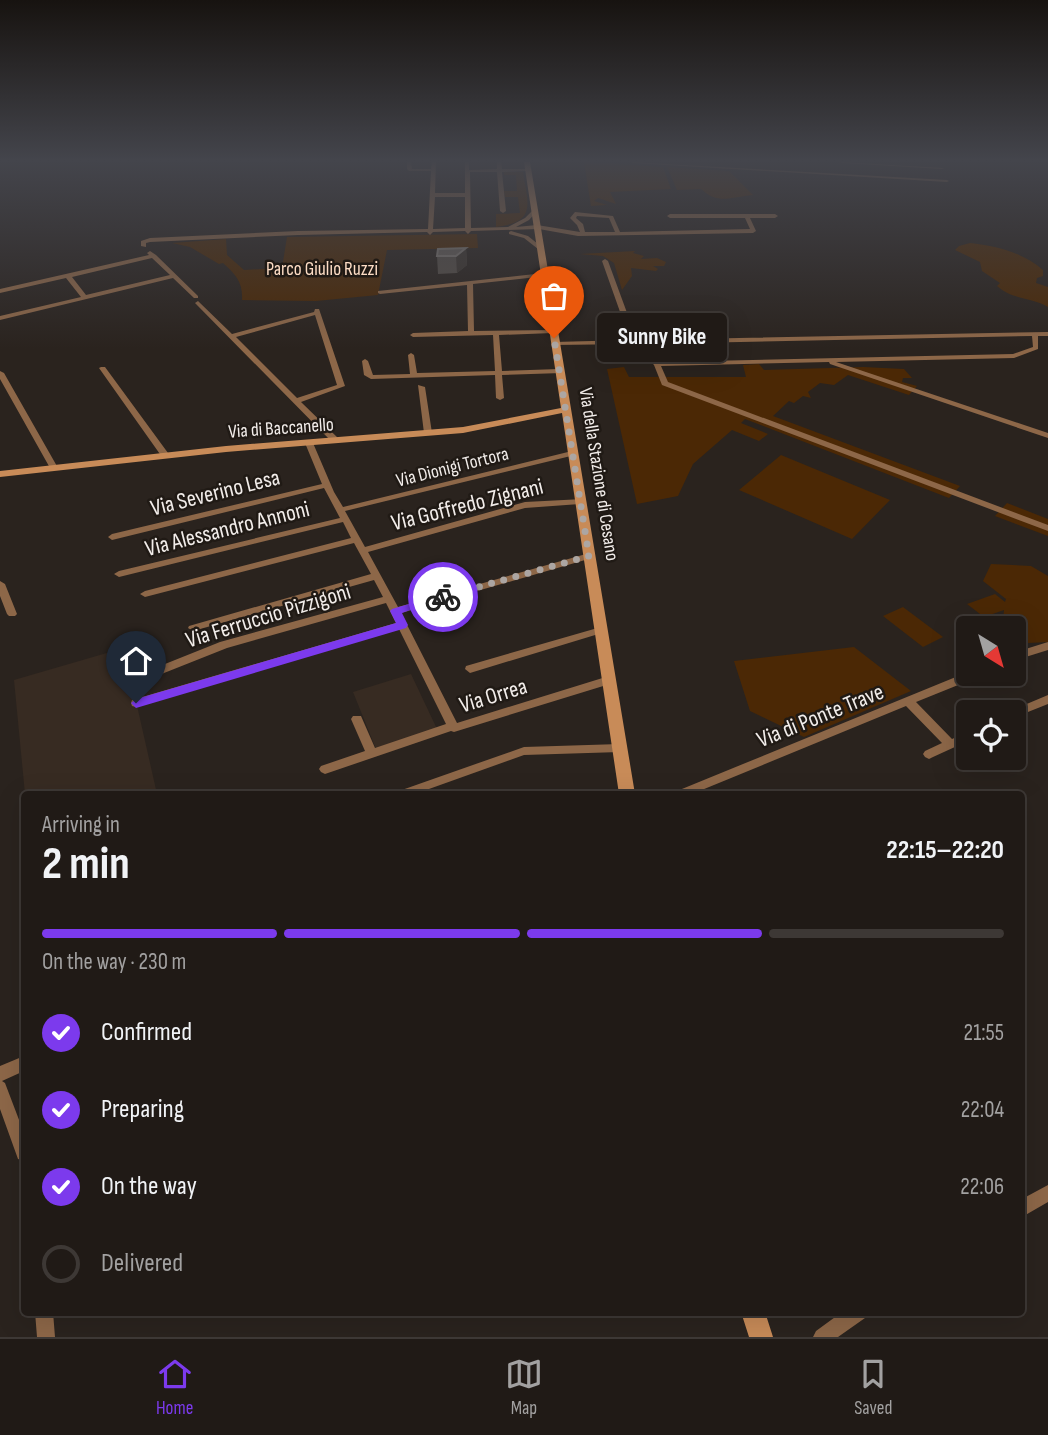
<!DOCTYPE html>
<html lang="en">
<head>
<meta charset="utf-8">
<style>
  :root { --surface:#201a16; --page:#2d2723; --text:#f1f3f6; --muted:#a2a1a1; --line:#3d3835; --accent:#7c3aed }
  body { margin:0; font-family:"Sofia Sans Condensed",sans-serif; background:var(--page); color:var(--text); height:100vh; display:flex; flex-direction:column; font-size:26px; white-space:nowrap }
  * { box-sizing:border-box; margin:0 }
  p { font-size:23px; color:var(--muted) }
  .icon { flex:none; width:38px; height:38px; fill:none; stroke:currentColor; stroke-width:2; stroke-linecap:round; stroke-linejoin:round }
  .map { position:relative; flex:1; overflow:hidden }
  .sheet { position:absolute; left:21px; top:791px; width:1004px; height:525px; display:flex; flex-direction:column; background:var(--surface); border-radius:7px; box-shadow:0 7px 28px #0002,0 0 0 2px var(--line) }
  .sheet>* { flex:none }
  .needle { width:46px; rotate:143deg }
  .tools { position:absolute; left:956px; top:616px; display:grid; gap:14px }
  .tools a { display:grid; place-items:center; width:70px; height:70px; border-radius:7px; background:var(--surface); box-shadow:0 7px 28px #0002,0 0 0 2px var(--line); font-size:35px }
  .pin { position:absolute; display:grid; place-items:center; width:60px; height:60px; color:#fff; margin:-72px -30px; border-radius:50% 50% 50% 0; rotate:-45deg; box-shadow:0 0 7px #0007 }
  .pin .icon { rotate:45deg }
  .courier { position:absolute; display:grid; place-items:center; width:70px; height:70px; margin:-35px; border:5px solid #7c3aed; border-radius:50%; background:#fff; color:#222; box-shadow:0 2px 9px #0007 }
  .bubble { position:absolute; height:49px; border-radius:7px; background:var(--surface); box-shadow:0 7px 28px #0002,0 0 0 2px var(--line); font-size:23px; font-weight:700; line-height:49px; text-align:center }
  .summary em { font-style:normal; font-weight:700 }
  .summary div { display:flex; flex-direction:column-reverse }
  .summary { display:flex; align-items:center; justify-content:space-between; height:119px; padding:0 21px }
  h1 { font-size:46px; font-weight:700; line-height:52px }
  .bar { display:grid; grid-template-columns:repeat(4,1fr); gap:10px 7px; align-content:center; height:84px; padding:0 21px }
  .bar i { height:9px; border-radius:5px; background:var(--line) }
  .bar .current { background:var(--accent) }
  .bar p { grid-column:span 4 }
  ol { padding:0 21px; list-style:none }
  li { display:flex; align-items:center; gap:21px; height:77px }
  li p { margin-inline-start:auto }
  li .icon { padding:7px; border-radius:50%; background:var(--accent); color:#fff; stroke-width:4 }
  li:last-child { color:var(--muted) }
  li i { width:38px; height:38px; border:4px solid var(--line); border-radius:50% }
  .tab-bar { display:flex; justify-content:space-around; align-items:center; height:98px; border-top:2px solid var(--line); background:var(--surface); font-size:19px; color:var(--muted) }
  .tab-bar a { display:grid; justify-items:center; gap:4px }
  .tab-bar .current { color:var(--accent) }
  .map>svg:first-child { display:block }
</style>
</head>
<body>
<div class="map">
<svg width="1048" height="1337" viewBox="0 0 1048 1337">
  <rect width="100%" height="100%" fill="#2a231e"/>
  <path fill="#372b22" d="M 124,648 L 157,794 L 25,794 L 14,680 Z
    M 411,674 L 437,729 L 376,749 L 353,692 Z"/>
  <path fill="#4b2805" d="M 584,162 L 663,167 L 671,189 L 610,192 L 616,204 L 598,198 L 594,201 L 607,205 L 591,206 Z
    M 667,167 L 729,171 L 753,195 C 731,197 718,205 701,189 L 677,190 Z
    M 504,172 L 523,172 C 528,204 537,222 496,227 L 496,214 L 520,213 L 518,197 L 505,197 L 504,191 L 517,191 L 516,175 L 504,175 Z
    M 477,234 L 478,248 L 387,250 L 378,295 L 316,301 L 242,300 C 243,282 236,275 223,263 L 219,264 L 190,247 L 172,243 L 226,239 L 227,255 L 244,270 L 282,268 L 287,237 Z
    M 970,243 C 997,246 1022,252 1043,270 L 1043,276 L 1037,278 L 1036,283 L 1048,287 L 1048,307 C 1030,297 1013,300 997,286 L 1000,283 L 982,271 L 980,262 L 955,250 L 959,246 Z
    M 635,251 L 633,253 L 644,256 L 641,259 L 657,258 L 666,262 L 664,266 L 653,266 L 658,269 L 656,271 L 631,268 L 632,276 L 622,290 L 614,263 L 603,256 L 580,254 Z
    M 759,364 L 764,370 L 863,367 L 904,369 L 912,378 L 903,378 L 902,382 L 917,386 L 909,395 L 848,375 L 834,385 L 820,383 L 808,392 L 811,398 L 803,396 L 794,403 L 789,401 L 773,416 L 960,486 L 949,498 L 745,419 L 741,423 L 768,434 L 759,441 L 732,430 L 693,464 L 678,496 L 637,504 L 607,369 L 624,367 L 629,377 L 746,377 L 743,365 Z
    M 781,455 L 890,500 L 852,539 L 739,490 Z
    M 1007,503 L 1048,519 L 1048,536 L 995,516 Z
    M 991,564 L 1031,566 L 1048,576 L 1048,642 L 1028,643 L 1003,621 L 1004,610 L 984,617 L 967,604 L 995,594 L 1005,602 L 1006,599 L 983,581 Z
    M 903,607 L 943,637 L 923,647 L 883,616 Z
    M 854,647 L 911,691 L 804,737 L 750,711 L 734,661 Z"/>
  <g fill="none" stroke-linecap="round" stroke-linejoin="round">
    <path fill="#8d6748" fill-rule="evenodd" d="M 407,162 L 411,162 L 412,169 L 431,169 L 432,162 L 436,162 L 435,193 L 465,193 L 465,162 L 469,162 L 469,170 L 497,169 L 497,162 L 501,162 L 502,169 L 530,169 L 528,171 L 502,172 L 506,211 L 503,213 L 500,211 L 497,172 L 470,172 L 471,228 L 508,227 L 525,218 L 535,208 L 538,210 L 529,220 L 516,227 L 537,225 L 580,232 L 577,225 L 570,218 L 575,212 L 613,216 L 620,232 L 750,229 L 745,218 L 670,218 L 667,216 L 670,214 L 775,214 L 778,216 L 775,218 L 750,218 L 756,231 L 753,233 L 578,236 L 539,229 L 471,231 L 468,234 L 465,231 L 433,232 L 430,235 L 427,232 L 298,235 L 150,242 L 146,243 L 146,247 L 141,246 L 141,241 L 150,238 L 298,231 L 428,229 L 431,171 L 409,171 L 407,169 ZM 435,197 L 465,197 L 465,228 L 433,229 ZM 577,216 L 609,218 L 615,232 L 585,232 L 583,224 L 576,218 Z
      M 631,162 L 947,180 L 949,181 L 947,182 L 633,163 Z
      M 840,162 L 944,168 L 942,169 L 842,163 Z
      M 511,231 L 528,236 L 543,248 L 538,249 L 524,238 L 509,234 L 509,232 Z
      M 150,251 L 156,255 L 198,296 L 198,298 L 194,298 L 173,278 L 0,320 L 0,316 L 81,297 L 66,278 L 0,293 L 0,289 L 149,255 L 147,253 ZM 152,258 L 170,275 L 86,295 L 72,277 Z
      M 605,259 L 608,261 L 637,340 L 1048,332 L 1048,336 L 1038,336 L 1038,349 L 1014,358 L 836,362 L 1048,433 L 1048,438 L 830,364 L 829,362 L 661,366 L 668,382 L 1048,525 L 1048,531 L 662,385 L 654,365 L 640,350 L 638,344 L 552,345 L 551,344 L 554,342 L 630,340 L 602,261 ZM 1032,336 L 1033,347 L 1013,354 L 659,362 L 645,348 L 645,344 Z
      M 544,273 L 547,275 L 546,276 L 473,284 L 474,331 L 555,330 L 555,332 L 553,333 L 499,335 L 502,371 L 559,369 L 562,369 L 562,373 L 502,375 L 504,398 L 500,400 L 496,398 L 495,375 L 371,379 L 364,375 L 362,361 L 365,359 L 368,361 L 373,375 L 410,374 L 408,355 L 411,353 L 414,355 L 417,373 L 495,371 L 493,335 L 413,337 L 410,335 L 413,333 L 468,331 L 467,285 L 380,294 L 378,293 L 378,291 Z
      M 198,301 L 232,334 L 314,312 L 315,309 L 319,309 L 345,386 L 301,402 L 339,439 L 339,443 L 333,443 L 196,304 L 195,303 ZM 315,315 L 337,385 L 297,398 L 236,337 Z
      M 101,367 L 105,367 L 168,453 L 168,457 L 162,457 L 99,368 Z
      M 0,371 L 4,373 L 58,468 L 57,470 L 51,470 L 50,468 L 0,379 Z
      M 418,385 L 425,387 L 432,433 L 428,435 L 424,433 Z
      M 306,441 L 309,441 L 313,443 L 334,492 L 343,507 L 572,451 L 575,451 L 575,455 L 345,511 L 365,547 L 525,502 L 583,499 L 584,501 L 580,504 L 525,508 L 368,552 L 398,607 L 586,554 L 589,553 L 594,556 L 592,558 L 401,613 L 457,723 L 609,676 L 614,680 L 613,683 L 454,732 L 451,731 L 325,774 L 321,772 L 319,769 L 321,766 L 365,751 L 351,719 L 353,716 L 361,716 L 375,748 L 446,724 L 399,629 L 136,707 L 132,706 L 131,703 L 132,700 L 396,623 L 386,603 L 227,648 L 159,675 L 154,671 L 155,668 L 220,642 L 383,597 L 374,580 L 193,631 L 188,628 L 189,626 L 371,574 L 354,543 L 145,597 L 140,594 L 145,591 L 351,538 L 343,522 L 119,577 L 114,574 L 119,571 L 340,518 L 324,488 L 112,540 L 108,537 L 112,534 L 322,484 L 305,443 Z
      M 0,581 L 5,584 L 17,614 L 15,616 L 9,616 L 7,614 L 0,596 Z
      M 601,627 L 606,630 L 605,632 L 470,673 L 465,669 L 466,666 Z
      M 1048,642 L 1048,650 L 1013,661 L 1013,653 Z
      M 968,672 L 968,674 L 979,674 L 978,677 L 916,702 L 952,739 L 968,732 L 968,741 L 933,757 L 929,759 L 925,757 L 923,754 L 925,751 L 942,743 L 906,706 L 692,794 L 675,794 L 677,791 Z
      M 1048,695 L 1048,704 L 1013,718 L 1013,712 L 1008,712 Z
      M 620,744 L 624,745 L 626,748 L 624,751 L 620,752 L 524,755 L 415,794 L 397,794 L 399,791 L 524,747 Z
      M 24,1056 L 24,1071 L 2,1081 L 5,1083 L 24,1133 L 24,1161 L 18,1159 L 0,1109 L 0,1066 Z
      M 1048,1185 L 1048,1202 L 1022,1217 L 1022,1199 Z
      M 35,1312 L 53,1312 L 55,1337 L 37,1337 Z
      M 842,1312 L 868,1312 L 865,1318 L 838,1337 L 813,1337 L 816,1331 Z"/>
    <path fill="#c88b58" fill-rule="evenodd" d="M 524,162 L 530,162 L 635,794 L 619,794 L 562,413 L 463,433 L 226,452 L 0,477 L 0,471 L 226,446 L 463,427 L 561,408 Z
      M 741,1312 L 765,1312 L 773,1337 L 749,1337 Z"/>
  </g>
  <path fill="#544d47" d="M 466,248 L 467,265 L 457,273 L 438,274 L 437,256 Z"/>
  <path fill="#3c352f" d="M 466,248 L 467,265 L 457,273 L 456,256 Z"/>
  <path fill="#655e59" stroke="#7b7570" stroke-width="2" d="M 466,248 L 456,256 L 437,256 L 438,249 Z"/>
  <linearGradient id="sky" x2="0" y2="1"><stop stop-color="#171310"/><stop offset="0.46" stop-color="#44454c"/><stop offset="1" stop-color="#44454c" stop-opacity="0"/></linearGradient>
  <rect width="1048" height="349" fill="url(#sky)"/>
  <path fill="#7c3aed" d="M 439,595 L 448,597 L 402,613 L 408,625 L 406,628 L 136,708 L 131,703 L 136,699 L 396,623 L 390,611 L 392,609 Z"/>
  <g fill="none" stroke-linecap="round" stroke-linejoin="round">
    <path stroke="#aca6a3" stroke-width="7" stroke-dasharray="0 12.6" d="M 443,597 L 589,556 L 554,338"/>
  </g>
  <g text-anchor="middle" stroke-width="5" stroke-linejoin="round" paint-order="stroke">
    <g font-size="19" fill="#fdddc5" stroke="#201a15">
      <text x="322" y="275">Parco Giulio Ruzzi</text>
    </g>
    <g font-size="19" fill="#f2edea" stroke="#201a15">
      <text transform="translate(281 427) rotate(-4)" y="7">Via di Baccanello</text>
      <text transform="translate(452 466) rotate(-14)" y="7">Via Dionigi Tortora</text>
      <text transform="translate(600 474) rotate(81)" y="7">Via della Stazione di Cesano</text>
    </g>
    <g font-size="23" fill="#f2edea" stroke="#201a15">
      <text transform="translate(215 492) rotate(-14)" y="8">Via Severino Lesa</text>
      <text transform="translate(467 504) rotate(-14)" y="8">Via Goffredo Zignani</text>
      <text transform="translate(227 528) rotate(-14)" y="8">Via Alessandro Annoni</text>
      <text transform="translate(268 615) rotate(-17)" y="8">Via Ferruccio Pizzigoni</text>
      <text transform="translate(493 695) rotate(-17)" y="8">Via Orrea</text>
      <text transform="translate(820 715) rotate(-22)" y="8">Via di Ponte Trave</text>
    </g>
  </g>
</svg>
<div class="tools">
<a><svg class="needle" viewBox="-14 -14 28 28"><path d="M0-13l5 13h-10z" fill="#e53935"/><path d="M0 13l5-13h-10z" fill="#a2a1a1"/></svg></a>
<a><svg class="icon" aria-label="locate" viewBox="0 0 24 24"><circle cx="12" cy="12" r="6"/><path d="M12 2v4M12 18v4M2 12h4M18 12h4"/></svg></a>
</div>
<div class="pin" style="left:554px;top:338px;background:#ea580c"><svg class="icon" aria-label="bag" viewBox="0 0 24 24"><path d="M5 8h14l-1 12H6zM9 8a3 3 0 0 1 6 0"/></svg></div>
<div class="pin" style="left:136px;top:703px;background:#1f2937"><svg class="icon" aria-label="home" viewBox="0 0 24 24"><path d="M3 11l9-7 9 7M6 9v11h12V9"/></svg></div>
<div class="courier" style="left:443px;top:597px"><svg class="icon" aria-label="bike" viewBox="0 0 24 24"><circle cx="6" cy="16" r="4"/><circle cx="18" cy="16" r="4"/><path d="M6 16l4-8h5l3 8M10 8l3 8H6M13 5h3"/></svg></div>
<div class="bubble" style="left:597px;top:313px;width:130px">Sunny Bike</div>
<section class="sheet">
<div class="summary"><div><h1>2 min</h1><p>Arriving in</p></div><em>22:15–22:20</em></div>
<div class="bar"><i class="current"></i><i class="current"></i><i class="current"></i><i></i><p>On the way · 230 m</p></div>
<ol>
<li><svg class="icon" aria-label="check" viewBox="0 0 24 24"><path d="M5 12l5 5 9-10"/></svg>Confirmed<p>21:55</p></li>
<li><svg class="icon" aria-label="check" viewBox="0 0 24 24"><path d="M5 12l5 5 9-10"/></svg>Preparing<p>22:04</p></li>
<li><svg class="icon" aria-label="check" viewBox="0 0 24 24"><path d="M5 12l5 5 9-10"/></svg>On the way<p>22:06</p></li>
<li><i></i>Delivered</li>
</ol>
</section>
</div>
<nav class="tab-bar">
<a class="current"><svg class="icon" aria-label="home" viewBox="0 0 24 24"><path d="M3 11l9-7 9 7M6 9v11h12V9"/></svg>Home</a>
<a><svg class="icon" aria-label="map" viewBox="0 0 24 24"><path d="M3 6l6-2 6 2 6-2v14l-6 2-6-2-6 2zM9 4v14M15 6v14"/></svg>Map</a>
<a><svg class="icon" aria-label="saved" viewBox="0 0 24 24"><path d="M7 4h10v16l-5-4-5 4z"/></svg>Saved</a>
</nav>
</body>
</html>
